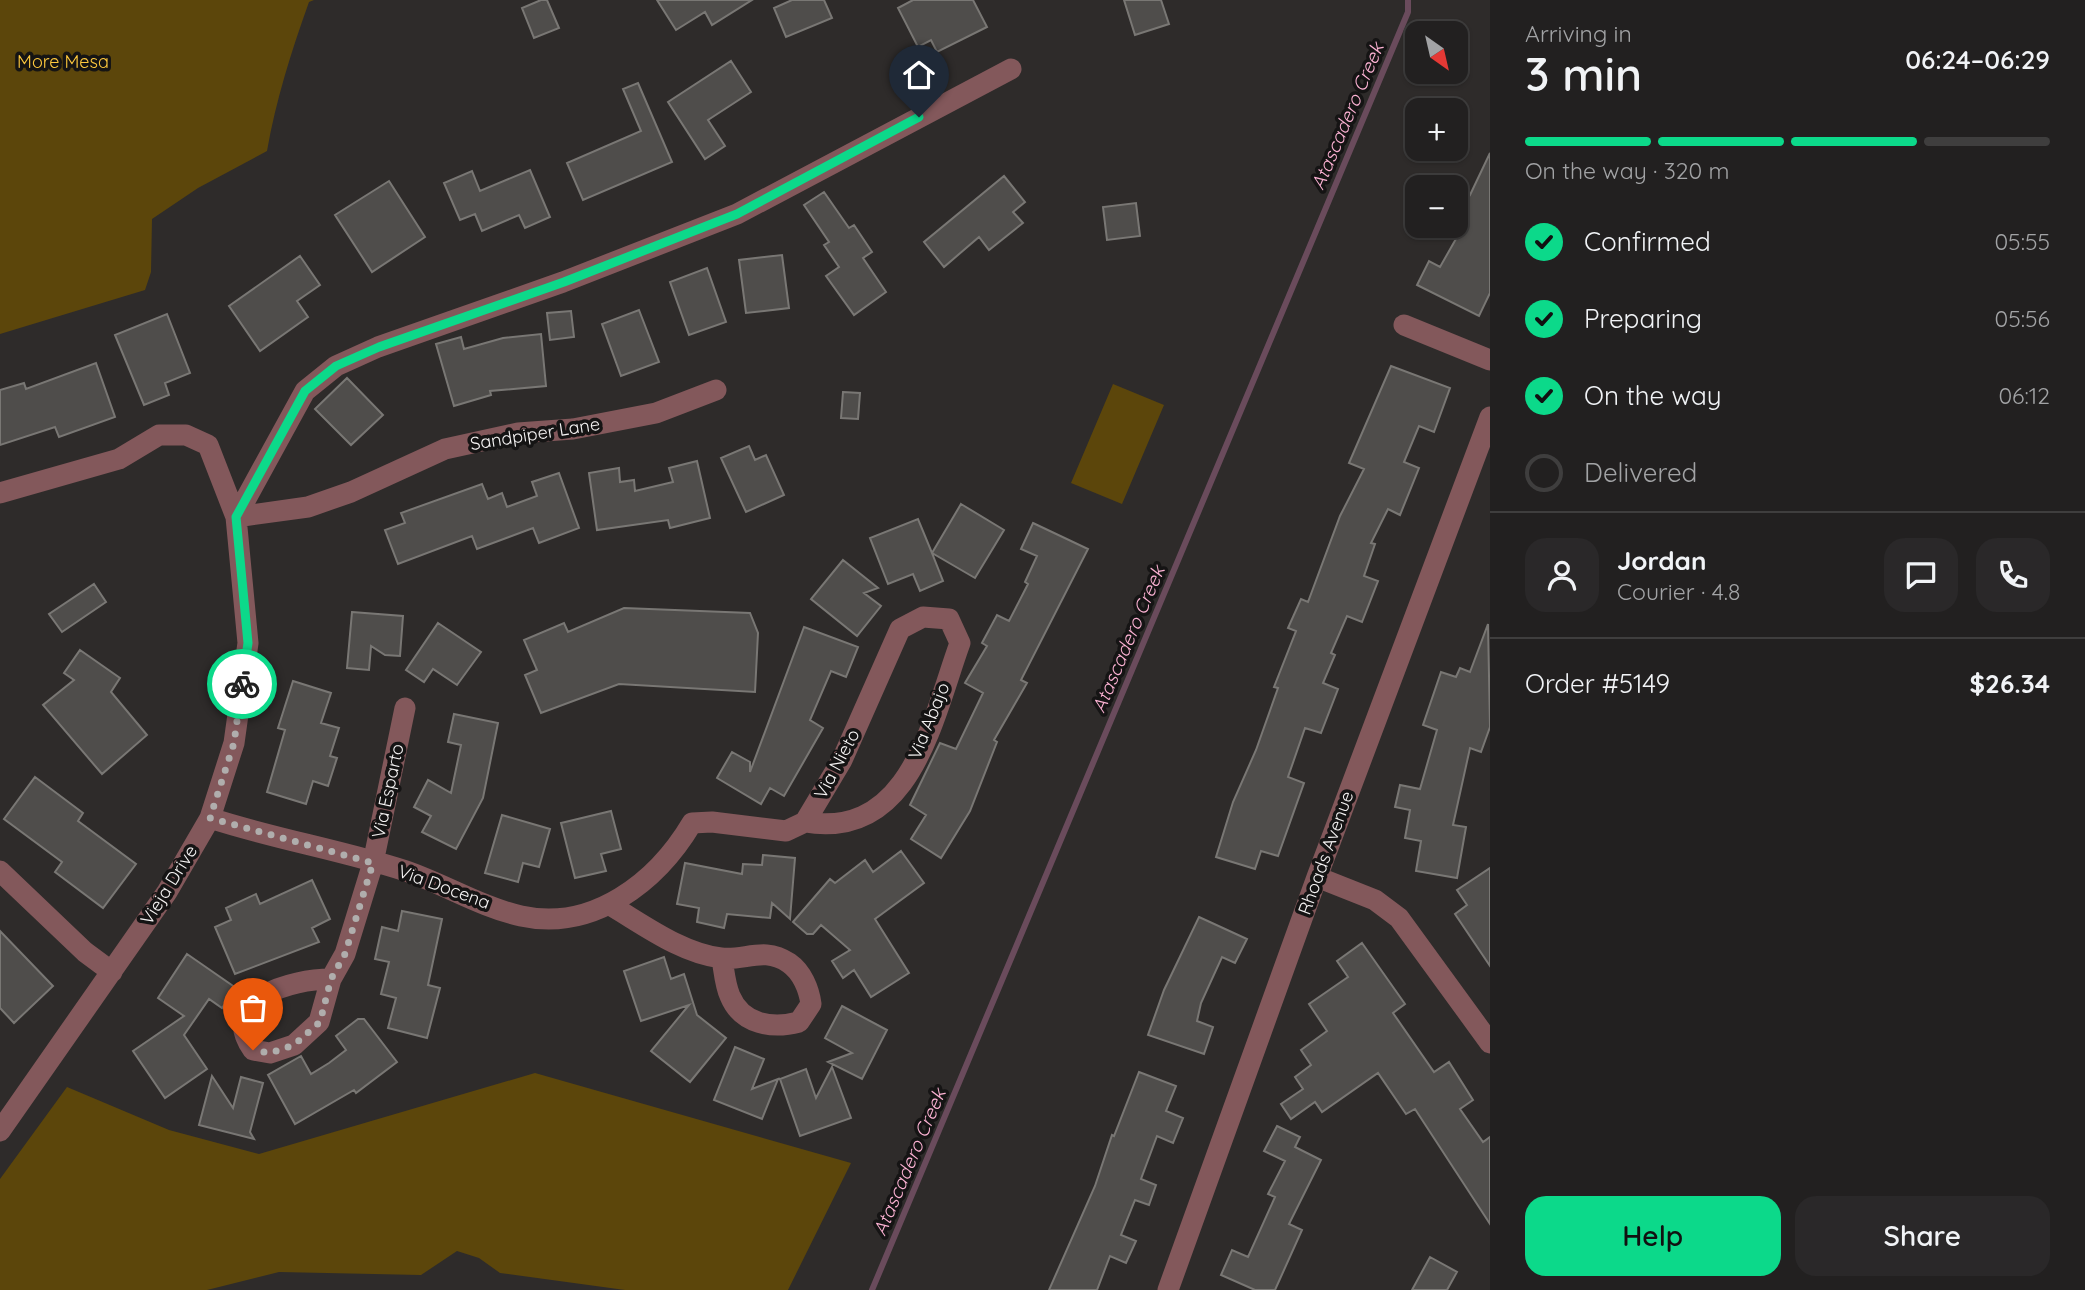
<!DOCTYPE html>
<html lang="en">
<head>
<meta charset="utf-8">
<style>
  :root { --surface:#222020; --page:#2a2829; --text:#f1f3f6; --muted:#a2a3a5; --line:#3f3e3e; --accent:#0cd98a }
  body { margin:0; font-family:Quicksand,sans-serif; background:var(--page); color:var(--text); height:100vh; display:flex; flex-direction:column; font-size:26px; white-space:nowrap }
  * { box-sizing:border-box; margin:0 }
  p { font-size:23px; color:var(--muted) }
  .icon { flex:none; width:38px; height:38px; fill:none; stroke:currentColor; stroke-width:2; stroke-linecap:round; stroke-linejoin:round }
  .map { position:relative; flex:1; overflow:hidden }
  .drawer { display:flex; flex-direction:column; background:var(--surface); width:595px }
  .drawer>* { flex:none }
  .needle { width:46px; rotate:146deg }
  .controls { position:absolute; left:1405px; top:21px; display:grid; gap:14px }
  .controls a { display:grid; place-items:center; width:63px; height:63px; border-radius:14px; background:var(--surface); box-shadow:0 2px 5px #0004,0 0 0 2px var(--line); font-size:35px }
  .pin { position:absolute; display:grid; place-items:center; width:60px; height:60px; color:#fff; margin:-72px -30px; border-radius:50% 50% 50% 0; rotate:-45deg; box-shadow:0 0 7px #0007 }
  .pin .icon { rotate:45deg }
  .courier { position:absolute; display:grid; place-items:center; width:70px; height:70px; margin:-35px; border:5px solid #0cd98a; border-radius:50%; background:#fff; color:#222; box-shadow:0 2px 9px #0007 }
  .overview em { font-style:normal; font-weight:600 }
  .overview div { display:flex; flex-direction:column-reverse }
  .overview { display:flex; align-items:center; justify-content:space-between; height:119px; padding:0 35px }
  h1 { font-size:46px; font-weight:600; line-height:52px }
  .bar { display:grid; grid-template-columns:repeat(4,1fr); gap:10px 7px; align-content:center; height:84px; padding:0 35px }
  .bar i { height:9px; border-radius:5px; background:var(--line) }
  .bar .selected { background:var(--accent) }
  .bar p { grid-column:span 4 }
  .line { display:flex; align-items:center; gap:18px; padding:0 35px; border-top:2px solid var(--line) }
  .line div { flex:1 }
  .round { display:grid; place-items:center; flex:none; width:74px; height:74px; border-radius:21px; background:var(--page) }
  ol { padding:0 35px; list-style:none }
  li { display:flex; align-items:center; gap:21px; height:77px }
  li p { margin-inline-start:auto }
  li .icon { padding:7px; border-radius:50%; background:var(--accent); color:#111; stroke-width:4 }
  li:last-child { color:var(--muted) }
  li i { width:38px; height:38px; border:4px solid var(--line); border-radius:50% }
  .action { display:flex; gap:14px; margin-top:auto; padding:14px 35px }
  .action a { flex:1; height:80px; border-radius:21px; background:var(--accent); color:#111; font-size:28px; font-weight:600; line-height:80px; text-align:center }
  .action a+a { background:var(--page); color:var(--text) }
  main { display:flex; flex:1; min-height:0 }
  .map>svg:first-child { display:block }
</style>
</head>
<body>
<main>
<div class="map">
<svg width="1490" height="1290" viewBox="0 0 1490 1290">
  <rect width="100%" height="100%" fill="#2e2b2a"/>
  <path fill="#5c460b" d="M 0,0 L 314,0 L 309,2 C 291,52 276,100 267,151 L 198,188 L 152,219 L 151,272 L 145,290 L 0,334 Z
    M 1113,384 L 1164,405 L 1122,504 L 1071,483 Z
    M 535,1073 L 851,1163 L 788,1290 L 625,1290 L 500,1273 L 479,1258 L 457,1251 L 421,1275 L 279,1272 L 207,1290 L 0,1290 L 0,1179 L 67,1087 L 169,1130 L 259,1154 Z"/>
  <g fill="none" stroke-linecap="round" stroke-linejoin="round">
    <path stroke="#6a4b5c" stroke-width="6" d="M 872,1290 L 1408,12 L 1408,0"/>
  </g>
  <path fill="#4f4d4b" stroke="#797774" stroke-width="2" d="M 541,0 L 547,0 L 559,28 L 534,38 L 522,8 Z
    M 657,0 L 752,0 L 712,25 L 705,12 L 676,30 Z
    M 792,0 L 824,0 L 832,18 L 786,37 L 774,8 Z
    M 913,0 L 973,0 L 987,27 L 937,52 L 931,40 L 918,47 L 898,8 Z
    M 1124,0 L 1161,0 L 1169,24 L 1135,35 Z
    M 731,61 L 751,92 L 708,120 L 725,146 L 705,159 L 668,102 Z
    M 638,83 L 672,162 L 583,200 L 567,163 L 641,131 L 623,89 Z
    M 1490,153 L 1490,293 L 1479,316 L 1417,285 L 1429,261 L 1440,267 L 1461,230 L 1456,227 L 1456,208 L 1465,192 L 1470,195 Z
    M 530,170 L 550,217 L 525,228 L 519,215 L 482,231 L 475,214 L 460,220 L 444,183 L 472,171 L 480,191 Z
    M 1004,176 L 1025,202 L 1013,212 L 1023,223 L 989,250 L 979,237 L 944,267 L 924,242 Z
    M 389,181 L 425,237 L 372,272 L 335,215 Z
    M 824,192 L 849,228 L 854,225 L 872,252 L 863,258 L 886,292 L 854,315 L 826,276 L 839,267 L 824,245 L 829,242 L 804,205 Z
    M 1136,203 L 1140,236 L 1107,240 L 1103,207 Z
    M 782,255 L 789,308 L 746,313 L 739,260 Z
    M 300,256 L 320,285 L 297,301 L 308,317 L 260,351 L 229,306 Z
    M 707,268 L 726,322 L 689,335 L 670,282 Z
    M 639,310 L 659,362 L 621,376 L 602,324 Z
    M 571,311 L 574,337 L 550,340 L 547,313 Z
    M 167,314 L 190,373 L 165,383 L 169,395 L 144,405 L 115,335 Z
    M 541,334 L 546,386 L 490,391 L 491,395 L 454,406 L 436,344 L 461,337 L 464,349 L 503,338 Z
    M 96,363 L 115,417 L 59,437 L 55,427 L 0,445 L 0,390 L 24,383 L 26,389 Z
    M 1391,366 L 1450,388 L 1434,432 L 1419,426 L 1404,462 L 1419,468 L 1400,515 L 1388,509 L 1371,543 L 1375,544 L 1364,576 L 1378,581 L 1362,622 L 1347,616 L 1331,653 L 1335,655 L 1323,683 L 1338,689 L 1321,733 L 1305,728 L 1288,777 L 1304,783 L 1278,856 L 1261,851 L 1255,869 L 1216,857 L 1233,802 L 1256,750 L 1278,688 L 1274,687 L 1296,631 L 1288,628 L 1301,599 L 1308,602 L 1340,516 L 1364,469 L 1349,463 Z
    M 347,378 L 383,415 L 351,445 L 315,409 Z
    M 843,392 L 860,393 L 858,419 L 841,418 Z
    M 749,446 L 755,460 L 766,455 L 784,495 L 746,512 L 721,458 Z
    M 697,461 L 710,518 L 670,528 L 668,520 L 597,530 L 589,473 L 619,468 L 620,482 L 634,480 L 635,491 L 673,482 L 669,468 Z
    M 559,473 L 579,528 L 539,543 L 533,528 L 477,549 L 472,536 L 398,564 L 385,530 L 405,523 L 401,513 L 482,484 L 488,499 L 502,493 L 507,507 L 537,496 L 532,482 Z
    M 961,504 L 1004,530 L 975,578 L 932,553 L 943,581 L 920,591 L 913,574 L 888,584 L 870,538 L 918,519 L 932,553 Z
    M 1033,523 L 1088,549 L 1021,680 L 1027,683 L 994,740 L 997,742 L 970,811 L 941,858 L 911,839 L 926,815 L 910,805 L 940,743 L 956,749 L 983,693 L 965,683 L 987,646 L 982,643 L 997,615 L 1009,621 L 1028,584 L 1025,582 L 1037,556 L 1021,549 Z
    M 843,560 L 878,588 L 864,593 L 881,606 L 857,636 L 811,599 Z
    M 94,584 L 106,602 L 62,632 L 49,614 Z
    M 624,608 L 750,613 L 758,633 L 755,692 L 619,684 L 541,713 L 525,675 L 537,670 L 524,640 L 564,623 L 568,632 Z
    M 352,612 L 403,616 L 400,656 L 385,655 L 371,646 L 369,670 L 347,668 Z
    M 438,623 L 481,652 L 457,685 L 433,669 L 424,682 L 406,670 Z
    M 1488,624 L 1490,727 L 1481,752 L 1470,748 L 1453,825 L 1466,827 L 1457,878 L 1416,871 L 1421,841 L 1405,838 L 1410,810 L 1395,807 L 1400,785 L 1420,789 L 1437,730 L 1423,725 L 1441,672 L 1456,677 L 1460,668 L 1470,672 Z
    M 804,627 L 858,647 L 846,677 L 831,671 L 810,720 L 823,728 L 784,796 L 770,788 L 761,804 L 717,778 L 732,752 L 750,762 L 750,772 Z
    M 80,650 L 120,678 L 111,692 L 147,735 L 102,774 L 43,705 L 74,680 L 64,673 Z
    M 293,681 L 331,693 L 321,723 L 339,728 L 330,756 L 337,758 L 328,786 L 313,781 L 306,804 L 267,792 L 285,730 L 278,728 Z
    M 454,714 L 498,723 L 483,798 L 456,849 L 422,832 L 431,816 L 414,807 L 428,780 L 451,793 L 461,745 L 448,742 Z
    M 35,777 L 83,813 L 78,821 L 136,864 L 103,908 L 55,872 L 62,862 L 4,819 Z
    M 611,811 L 621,849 L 601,854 L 606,871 L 575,878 L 561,823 Z
    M 502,815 L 550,829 L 539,867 L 523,863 L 518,882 L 485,873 Z
    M 901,851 L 924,883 L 875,919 L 909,973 L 871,997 L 854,970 L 843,978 L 832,961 L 850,950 L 821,925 L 813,934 L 807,934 L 793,922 L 830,879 L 835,883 L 865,860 L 873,872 Z
    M 763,855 L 795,858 L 790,919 L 772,903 L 770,918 L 727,914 L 724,928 L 697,922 L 699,908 L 677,904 L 685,863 L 742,874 L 743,864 L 762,865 Z
    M 1490,868 L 1490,966 L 1455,914 L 1467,905 L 1457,890 Z
    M 312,880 L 330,919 L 312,928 L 319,942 L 235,974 L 215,927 L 231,920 L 226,908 L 256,894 L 260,904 Z
    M 402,911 L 442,919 L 428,985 L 440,988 L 427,1038 L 388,1028 L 396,998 L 381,994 L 389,962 L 375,959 L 382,927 L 398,931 Z
    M 1199,917 L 1247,939 L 1235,963 L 1222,957 L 1201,1003 L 1197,1021 L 1213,1027 L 1204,1054 L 1148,1035 L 1164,990 Z
    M 0,931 L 53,986 L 14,1023 L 0,1008 Z
    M 1362,943 L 1405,1004 L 1393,1013 L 1434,1072 L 1449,1062 L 1473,1100 L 1460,1109 L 1483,1142 L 1490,1137 L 1490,1224 L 1415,1109 L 1406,1114 L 1378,1073 L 1322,1112 L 1315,1102 L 1291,1119 L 1281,1104 L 1303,1089 L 1295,1077 L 1311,1065 L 1301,1050 L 1327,1031 L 1309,1004 L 1348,977 L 1337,961 Z
    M 187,954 L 236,988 L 222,1008 L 209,999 L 184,1035 L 207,1069 L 165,1098 L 133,1051 L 184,1016 L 158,998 Z
    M 664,957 L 671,979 L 684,974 L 697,1015 L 726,1038 L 690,1082 L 651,1051 L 689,1005 L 641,1021 L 624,971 Z
    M 842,1006 L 887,1030 L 862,1079 L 828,1062 L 852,1053 L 825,1038 Z
    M 358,1019 L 364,1019 L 397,1062 L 356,1093 L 354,1090 L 295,1124 L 268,1075 L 301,1056 L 311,1074 L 329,1063 L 346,1050 L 336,1036 Z
    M 735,1047 L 764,1059 L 752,1089 L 778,1079 L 762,1119 L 714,1100 Z
    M 832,1067 L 851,1118 L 800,1136 L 780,1079 L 806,1069 L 816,1098 Z
    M 1139,1072 L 1176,1086 L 1166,1111 L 1183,1118 L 1173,1143 L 1157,1136 L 1141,1179 L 1156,1185 L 1149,1205 L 1135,1200 L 1121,1235 L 1136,1241 L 1126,1263 L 1110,1256 L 1097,1290 L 1049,1290 L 1095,1186 L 1112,1135 L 1114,1136 Z
    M 212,1076 L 233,1108 L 241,1077 L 263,1083 L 250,1132 L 254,1139 L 199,1125 Z
    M 1277,1126 L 1300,1137 L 1295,1147 L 1321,1160 L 1289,1224 L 1302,1230 L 1275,1290 L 1255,1290 L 1221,1275 L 1232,1250 L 1248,1257 L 1275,1197 L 1268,1194 L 1285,1161 L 1264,1151 Z
    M 1430,1257 L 1457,1272 L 1447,1290 L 1412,1290 Z"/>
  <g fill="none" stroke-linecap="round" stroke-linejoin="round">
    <path stroke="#83585b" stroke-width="21" d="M 1404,325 L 1490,360
      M 0,493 L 119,459 L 159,435 L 186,435 L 208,445 L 236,517 L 308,507 L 351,492 L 445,449 L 518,433 L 573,429 L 656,413 L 716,390
      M 210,818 C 274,839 342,850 406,871 C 444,884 481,907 521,916 C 593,932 657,882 692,823 L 712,822 L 786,831 L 805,822 L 842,760 L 900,629 L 923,617 L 949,619 L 960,643 C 932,720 911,840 805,822
      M 0,871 L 85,952 L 112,972
      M 1317,877 L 1375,900 L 1399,918 L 1490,1043
      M 610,905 C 644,925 681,953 721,958 C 745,961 764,946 789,963 C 802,972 809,989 811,1004 L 799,1022 C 773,1029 742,1025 730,996 C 725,985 724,970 722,959
      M 331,979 C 292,979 217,999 253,1050 L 270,1053 L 294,1045 L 319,1022 L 331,979 L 345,954 L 373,863 L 405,708
      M 0,1131 L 167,892 L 210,818 L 234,743 L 248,643 L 236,517 L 305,391 L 336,366 L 378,347 L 563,282 L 737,214 L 1011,69
      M 1168,1290 L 1317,877 L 1490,417"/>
  </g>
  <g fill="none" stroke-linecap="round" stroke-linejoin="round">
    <path stroke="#b0aead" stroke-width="7" stroke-dasharray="0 12.6" d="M 242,684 L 234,743 L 210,818 L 373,863 L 345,954 L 331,979 L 320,1022 L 294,1045 L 270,1053 L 253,1050"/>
    <path stroke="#0cd98a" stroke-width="9" d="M 242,684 L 248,643 L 236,517 L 305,391 L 336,366 L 379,347 L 564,282 L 737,214 L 919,117"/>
  </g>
  <g text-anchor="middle" stroke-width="7" stroke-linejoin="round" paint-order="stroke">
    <g font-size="18" fill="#ffc93d" stroke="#151414">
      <text x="63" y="68">More Mesa</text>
    </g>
    <g font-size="18" fill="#f6f4f4" stroke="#151414">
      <text transform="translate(535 434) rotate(-9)" y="6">Sandpiper Lane</text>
      <text transform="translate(929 721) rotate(-68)" y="6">Via Abajo</text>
      <text transform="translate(837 764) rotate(-62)" y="6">Via Nieto</text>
      <text transform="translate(388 791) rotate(-78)" y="6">Via Esparto</text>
      <text transform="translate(1326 853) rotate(-70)" y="6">Rhoads Avenue</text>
      <text transform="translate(169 885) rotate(-58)" y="6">Vieja Drive</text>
      <text transform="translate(444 887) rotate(20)" y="6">Via Docena</text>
    </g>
    <g font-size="19" font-style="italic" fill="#fcb2d3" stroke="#151414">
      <text transform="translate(1347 116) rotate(-67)" y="7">Atascadero Creek</text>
      <text transform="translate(1128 639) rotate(-67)" y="7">Atascadero Creek</text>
      <text transform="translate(909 1162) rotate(-67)" y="7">Atascadero Creek</text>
    </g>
  </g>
</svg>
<div class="controls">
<a><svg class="needle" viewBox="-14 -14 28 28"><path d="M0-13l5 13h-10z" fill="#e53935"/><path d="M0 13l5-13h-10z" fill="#a2a3a5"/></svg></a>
<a>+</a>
<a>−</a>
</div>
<div class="pin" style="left:253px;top:1050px;background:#ea580c"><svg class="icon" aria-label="bag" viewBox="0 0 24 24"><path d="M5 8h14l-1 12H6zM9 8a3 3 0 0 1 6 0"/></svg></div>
<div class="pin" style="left:919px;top:117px;background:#1f2937"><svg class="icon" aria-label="home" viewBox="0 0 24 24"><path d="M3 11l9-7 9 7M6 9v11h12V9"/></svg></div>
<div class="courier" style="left:242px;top:684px"><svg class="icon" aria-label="bike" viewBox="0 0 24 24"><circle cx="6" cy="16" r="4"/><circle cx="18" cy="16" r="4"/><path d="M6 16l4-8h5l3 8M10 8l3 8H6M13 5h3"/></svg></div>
</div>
<section class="drawer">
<div class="overview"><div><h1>3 min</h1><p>Arriving in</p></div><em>06:24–06:29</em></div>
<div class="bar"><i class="selected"></i><i class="selected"></i><i class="selected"></i><i></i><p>On the way · 320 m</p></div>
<ol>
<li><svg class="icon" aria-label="check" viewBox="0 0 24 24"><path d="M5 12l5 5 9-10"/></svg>Confirmed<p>05:55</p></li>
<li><svg class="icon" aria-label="check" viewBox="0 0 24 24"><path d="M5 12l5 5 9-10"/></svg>Preparing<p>05:56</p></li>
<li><svg class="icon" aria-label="check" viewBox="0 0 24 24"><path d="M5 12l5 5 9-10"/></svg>On the way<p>06:12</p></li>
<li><i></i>Delivered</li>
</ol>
<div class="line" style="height:126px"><a class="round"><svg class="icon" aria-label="person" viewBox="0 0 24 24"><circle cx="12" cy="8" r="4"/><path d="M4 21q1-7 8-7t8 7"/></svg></a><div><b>Jordan</b><p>Courier · 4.8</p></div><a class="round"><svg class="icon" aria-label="chat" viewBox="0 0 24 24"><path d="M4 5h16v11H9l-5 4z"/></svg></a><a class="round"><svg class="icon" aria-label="phone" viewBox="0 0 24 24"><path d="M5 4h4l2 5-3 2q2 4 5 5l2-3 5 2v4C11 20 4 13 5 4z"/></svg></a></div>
<div class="line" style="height:91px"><div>Order #5149</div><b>$26.34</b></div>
<div class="action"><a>Help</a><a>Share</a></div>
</section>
</main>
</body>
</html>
